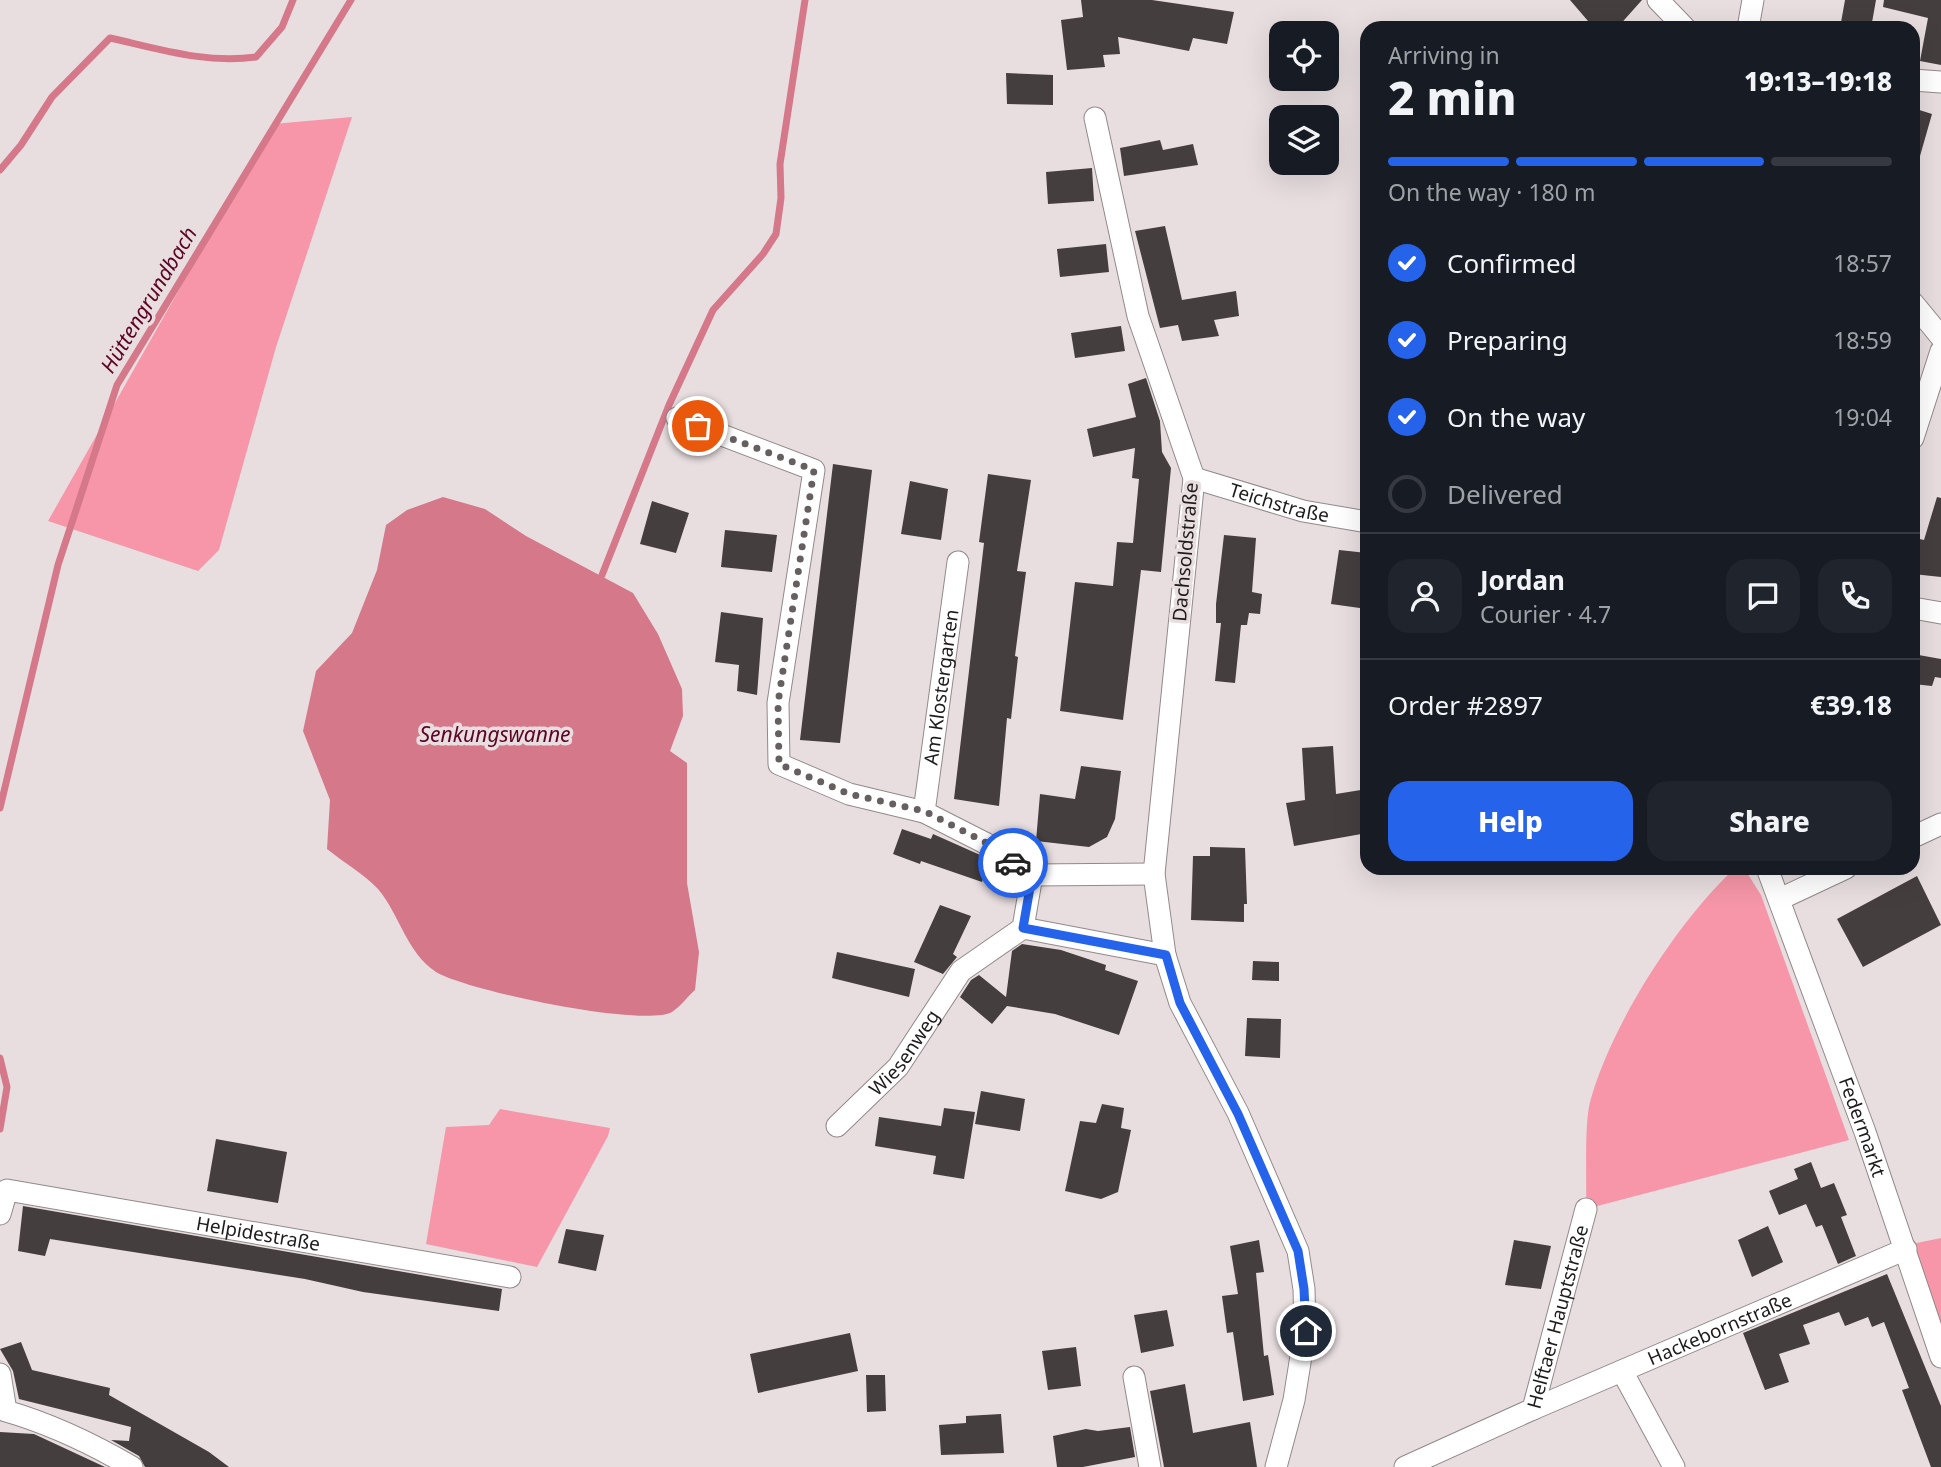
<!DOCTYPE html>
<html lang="en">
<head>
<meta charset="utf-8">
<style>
  :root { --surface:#171b24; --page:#20242c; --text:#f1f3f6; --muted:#9ea1a6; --line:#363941; --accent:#2563eb }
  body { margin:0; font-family:"Noto Sans",sans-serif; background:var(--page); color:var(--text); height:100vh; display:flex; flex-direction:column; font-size:26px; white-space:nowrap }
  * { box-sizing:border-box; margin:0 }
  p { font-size:23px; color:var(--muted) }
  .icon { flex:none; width:38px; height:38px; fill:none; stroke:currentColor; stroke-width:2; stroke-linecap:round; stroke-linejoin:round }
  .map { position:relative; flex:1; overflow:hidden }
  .side { position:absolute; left:1360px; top:21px; width:560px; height:854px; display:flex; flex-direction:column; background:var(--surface); border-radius:21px; box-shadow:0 7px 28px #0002 }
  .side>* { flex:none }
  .controls { position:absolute; left:1269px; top:21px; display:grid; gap:14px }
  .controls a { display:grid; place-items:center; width:70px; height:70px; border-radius:14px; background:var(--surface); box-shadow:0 7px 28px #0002; font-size:35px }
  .pin { position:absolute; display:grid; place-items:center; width:60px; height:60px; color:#fff; margin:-30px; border:4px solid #fff; border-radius:50%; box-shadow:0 2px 7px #0007 }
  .courier { position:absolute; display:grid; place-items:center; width:70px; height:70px; margin:-35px; border:5px solid #2563eb; border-radius:50%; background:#fff; color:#222; box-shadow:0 2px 9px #0007 }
  .headline em { font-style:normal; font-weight:800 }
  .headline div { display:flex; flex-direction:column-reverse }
  .headline { display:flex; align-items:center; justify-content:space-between; height:119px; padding:0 28px }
  h1 { font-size:46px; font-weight:800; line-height:52px }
  .bar { display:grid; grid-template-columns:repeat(4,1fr); gap:10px 7px; align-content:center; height:84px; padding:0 28px }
  .bar i { height:9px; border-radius:5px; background:var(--line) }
  .bar .on { background:var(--accent) }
  .bar p { grid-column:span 4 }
  .line { display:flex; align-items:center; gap:18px; padding:0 28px; border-top:2px solid var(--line) }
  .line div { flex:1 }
  .round { display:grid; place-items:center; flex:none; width:74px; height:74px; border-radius:21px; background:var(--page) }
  ol { padding:0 28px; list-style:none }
  li { display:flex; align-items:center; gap:21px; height:77px }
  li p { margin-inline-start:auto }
  li .icon { padding:7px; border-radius:50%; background:var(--accent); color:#fff; stroke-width:4 }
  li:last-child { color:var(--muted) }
  li i { width:38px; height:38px; border:4px solid var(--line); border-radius:50% }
  .button { display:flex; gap:14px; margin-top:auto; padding:14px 28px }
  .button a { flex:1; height:80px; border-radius:21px; background:var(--accent); color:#fff; font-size:28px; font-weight:800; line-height:80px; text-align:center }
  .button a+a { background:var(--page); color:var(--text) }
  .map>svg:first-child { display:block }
</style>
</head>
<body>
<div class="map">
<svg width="1941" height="1467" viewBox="0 0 1941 1467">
  <rect width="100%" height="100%" fill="#e8dee0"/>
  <path fill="#f696a8" d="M 352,117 L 276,347 L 219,550 L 198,571 L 48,521 L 273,124 Z
    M 1735,868 L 1744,868 L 1761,895 L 1849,1140 L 1586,1209 C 1587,1181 1584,1126 1590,1102 C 1611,1025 1677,922 1735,868 Z
    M 500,1109 L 610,1128 L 608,1136 L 537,1267 L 426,1244 L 446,1127 L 489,1125 Z
    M 1941,1238 L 1941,1338 L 1907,1245 Z"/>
  <path fill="#d5788a" d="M 443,497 L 485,509 L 526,536 L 633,593 L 658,634 L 682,689 L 683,716 L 670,751 L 687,763 L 687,883 L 699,952 L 695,990 C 688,996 680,1007 672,1012 C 642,1028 465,990 436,972 C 406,952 400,915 378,889 C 364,874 343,862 327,849 L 330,800 L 303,731 L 316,671 L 352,633 L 377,570 L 386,525 L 407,510 Z"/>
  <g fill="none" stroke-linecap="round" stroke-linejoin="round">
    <path stroke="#d5788a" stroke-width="7" d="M 0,170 L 21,145 L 52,97 L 110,38 C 159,49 206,64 256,57 L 282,27 L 293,0
      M 602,575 L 669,405 L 713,310 L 763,254 L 776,234 L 781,198 L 780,164 L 805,0
      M 0,808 L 58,565 L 117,385 L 351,0
      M 0,1058 L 7,1087 L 0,1129"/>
  </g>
  <path fill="#453e3f" d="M 1081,0 L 1152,0 L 1234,12 L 1227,44 L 1193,38 L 1189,51 L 1118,37 L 1120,54 L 1103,55 L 1105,67 L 1067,70 L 1061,20 L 1083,17 Z
    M 1570,0 L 1642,0 L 1617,28 L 1594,28 Z
    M 1845,0 L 1876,0 L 1871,28 L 1840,28 Z
    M 1884,0 L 1941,0 L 1941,65 L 1920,61 L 1928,18 L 1883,7 Z
    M 1006,73 L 1053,75 L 1053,105 L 1007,104 Z
    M 1913,108 L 1932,114 L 1918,163 L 1913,162 Z
    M 1160,140 L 1163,150 L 1193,144 L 1198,165 L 1124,176 L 1120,148 Z
    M 1092,168 L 1094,201 L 1048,204 L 1046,172 Z
    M 1165,226 L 1182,300 L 1236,291 L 1239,316 L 1214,320 L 1219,336 L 1182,341 L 1178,325 L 1160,328 L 1135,231 Z
    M 1106,244 L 1109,272 L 1060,277 L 1057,249 Z
    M 1121,326 L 1125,351 L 1075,358 L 1071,333 Z
    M 1146,378 L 1160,421 L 1162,452 L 1171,468 L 1161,572 L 1141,570 L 1123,720 L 1060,711 L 1075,582 L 1113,586 L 1117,542 L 1133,543 L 1139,479 L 1132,478 L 1135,448 L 1093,457 L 1087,429 L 1136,417 L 1128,384 Z
    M 833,464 L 872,470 L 840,743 L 800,740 Z
    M 988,474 L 1031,480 L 1017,571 L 1026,572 L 1015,656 L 1018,657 L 1011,719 L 1007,718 L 999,806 L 954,799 L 984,543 L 979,542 Z
    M 910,481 L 948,489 L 941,540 L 901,534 Z
    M 1937,497 L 1941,498 L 1941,577 L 1913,574 L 1915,538 L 1924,540 Z
    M 652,501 L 689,513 L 676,553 L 640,544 Z
    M 725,530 L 777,535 L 772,572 L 721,567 Z
    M 1224,535 L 1256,538 L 1252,592 L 1262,594 L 1260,614 L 1249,613 L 1247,625 L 1241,625 L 1235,683 L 1215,681 L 1221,623 L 1216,623 L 1216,604 Z
    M 1339,550 L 1367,553 L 1367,609 L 1331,604 Z
    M 721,612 L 763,618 L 757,695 L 737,691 L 739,665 L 715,662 Z
    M 1913,654 L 1941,659 L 1941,678 L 1935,677 L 1932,686 L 1913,684 Z
    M 1333,746 L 1336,794 L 1367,789 L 1367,833 L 1294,846 L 1286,803 L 1305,800 L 1302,748 Z
    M 1081,766 L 1121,771 L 1115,819 L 1107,837 L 1089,847 L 1036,841 L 1040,794 L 1075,799 Z
    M 902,829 L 931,839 L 933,834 L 978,854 L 989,861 L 982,882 L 921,861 L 920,864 L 893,854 Z
    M 1210,847 L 1245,848 L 1247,904 L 1244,904 L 1244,922 L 1191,920 L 1193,856 L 1210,856 Z
    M 1917,876 L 1941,925 L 1863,967 L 1837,919 Z
    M 940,905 L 971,916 L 953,954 L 957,957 L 943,974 L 914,962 Z
    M 1022,944 L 1061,950 L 1106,965 L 1105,970 L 1138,981 L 1119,1035 L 1055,1014 L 1007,1006 L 992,1024 L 960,997 L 971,980 L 979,975 L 1006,997 L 1012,951 Z
    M 837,952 L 915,969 L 909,997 L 832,978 Z
    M 1253,961 L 1279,962 L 1279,981 L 1252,980 Z
    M 1247,1018 L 1281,1019 L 1280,1058 L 1245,1056 Z
    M 981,1091 L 1025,1099 L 1020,1131 L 975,1124 Z
    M 1102,1104 L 1124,1108 L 1121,1128 L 1131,1130 L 1118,1192 L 1101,1199 L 1065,1191 L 1080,1121 L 1096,1123 Z
    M 944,1108 L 975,1112 L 964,1179 L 933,1174 L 936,1156 L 875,1146 L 879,1117 L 941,1126 Z
    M 216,1139 L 287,1152 L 278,1203 L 207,1191 Z
    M 1811,1162 L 1821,1188 L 1834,1183 L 1847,1215 L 1841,1217 L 1856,1256 L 1838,1264 L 1822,1225 L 1816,1227 L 1806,1204 L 1779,1215 L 1769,1191 L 1798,1179 L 1794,1169 Z
    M 23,1206 L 502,1289 L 499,1311 L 363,1292 L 305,1279 L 50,1239 L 45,1256 L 18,1251 Z
    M 1768,1226 L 1783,1262 L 1752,1277 L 1738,1240 Z
    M 566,1229 L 604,1235 L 596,1271 L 558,1263 Z
    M 1259,1240 L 1264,1272 L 1256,1273 L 1264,1356 L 1268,1355 L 1274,1395 L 1243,1401 L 1233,1332 L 1227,1333 L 1222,1296 L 1238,1294 L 1230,1246 Z
    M 1514,1240 L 1551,1246 L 1541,1289 L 1505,1285 Z
    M 1887,1274 L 1941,1406 L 1941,1467 L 1931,1467 L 1902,1390 L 1909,1388 L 1884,1322 L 1872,1327 L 1868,1317 L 1845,1326 L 1839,1312 L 1803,1325 L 1810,1344 L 1779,1354 L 1789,1382 L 1765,1390 L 1743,1333 Z
    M 1167,1310 L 1174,1346 L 1141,1353 L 1134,1315 Z
    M 850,1333 L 858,1371 L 758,1393 L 750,1354 Z
    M 21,1342 L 32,1370 L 110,1388 L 109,1395 L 209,1452 L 229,1467 L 145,1467 L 139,1456 L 111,1440 L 129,1441 L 131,1427 L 19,1399 L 13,1371 L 0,1349 Z
    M 1076,1347 L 1081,1386 L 1048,1390 L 1042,1351 Z
    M 866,1375 L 885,1375 L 886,1411 L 867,1412 Z
    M 1185,1384 L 1193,1433 L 1250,1422 L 1257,1467 L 1164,1467 L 1150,1391 Z
    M 1001,1414 L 1004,1453 L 941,1455 L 939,1425 L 966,1423 L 966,1416 Z
    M 1130,1427 L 1135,1457 L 1083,1467 L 1057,1467 L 1053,1436 L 1086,1429 L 1098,1431 Z
    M 0,1432 L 34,1434 L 105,1467 L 0,1467 Z"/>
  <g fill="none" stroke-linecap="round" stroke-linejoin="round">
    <defs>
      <g id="street">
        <path d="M 1658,0 L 1685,28"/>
        <path d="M 1748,28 L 1753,0"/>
        <path d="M 1913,80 L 1941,82"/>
        <path d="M 1095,118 L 1138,316 L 1194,478 L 1154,874 L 1165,955 L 1180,1003 L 1238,1113 L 1298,1251 L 1304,1289 L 1305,1331 L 1294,1400 L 1276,1467"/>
        <path d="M 1913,303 L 1941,337"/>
        <path d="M 677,418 L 814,470 L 778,703 L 779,764 L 849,794 L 924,812 L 985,843 L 1032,875"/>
        <path d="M 1913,438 L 1941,351"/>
        <path id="s1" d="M 1194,478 L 1303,511 L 1367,522"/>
        <path d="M 1913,608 L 1941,613"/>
        <path id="s2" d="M 924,812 L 958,562"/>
        <path d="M 1913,837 L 1941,824"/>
        <path id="s3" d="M 1767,868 L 1865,1132 L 1941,1357"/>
        <path d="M 1780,899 L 1846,868"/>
        <path d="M 1023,928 L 1165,955"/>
        <path id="s4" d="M 837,1126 L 898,1067 L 961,971 L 1023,928 L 1032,875 L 1154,874"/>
        <path id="s5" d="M 0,1214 L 7,1190 L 510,1277"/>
        <path d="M 1622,1371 L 1674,1467"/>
        <path d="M 0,1374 L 6,1411 C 51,1424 91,1443 132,1467"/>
        <path d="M 1134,1377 L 1150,1467"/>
        <path id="s6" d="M 1533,1409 L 1906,1249"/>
        <path id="s7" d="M 1405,1467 L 1533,1409 L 1586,1209"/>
      </g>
    </defs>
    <use href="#street" stroke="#92898a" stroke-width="23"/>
    <use href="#street" stroke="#fff" stroke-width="21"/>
  </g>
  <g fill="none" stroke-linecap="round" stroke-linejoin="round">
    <path stroke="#655f60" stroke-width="7" stroke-dasharray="0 12.6" d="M 698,426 L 814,470 L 778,703 L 779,764 L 849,794 L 924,811 L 985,842 L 1013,863"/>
    <path stroke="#2563eb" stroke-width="9" d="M 1013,863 L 1032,876 L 1023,928 L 1166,955 L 1180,1003 L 1238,1114 L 1298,1251 L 1304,1289 L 1306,1331"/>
  </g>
  <g text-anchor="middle" stroke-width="7" stroke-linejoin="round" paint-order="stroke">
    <g font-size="19" fill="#1e1b1b" stroke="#e8dee0">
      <text dy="7" stroke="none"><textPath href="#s1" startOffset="89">Teichstraße</textPath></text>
      <text transform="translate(1185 552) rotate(-85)" y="7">Dachsoldstraße</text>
      <text dy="7" stroke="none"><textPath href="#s2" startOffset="126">Am Klostergarten</textPath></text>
      <text dy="7" stroke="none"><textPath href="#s4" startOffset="100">Wiesenweg</textPath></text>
      <text dy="7" stroke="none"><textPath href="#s3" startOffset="276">Federmarkt</textPath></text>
      <text dy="7" stroke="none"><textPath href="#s5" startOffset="280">Helpidestraße</textPath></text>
      <text dy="7" stroke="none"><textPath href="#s7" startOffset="236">Helftaer Hauptstraße</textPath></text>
      <text dy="7" stroke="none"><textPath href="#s6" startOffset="203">Hackebornstraße</textPath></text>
    </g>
    <g font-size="21" font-style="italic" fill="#5d0425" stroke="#e8dee0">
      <text transform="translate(149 300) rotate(-59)" y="7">Hüttengrundbach</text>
      <text x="495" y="742">Senkungswanne</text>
    </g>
  </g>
</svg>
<div class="controls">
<a><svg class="icon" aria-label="locate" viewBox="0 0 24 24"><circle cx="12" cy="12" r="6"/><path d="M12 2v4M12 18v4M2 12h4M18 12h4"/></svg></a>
<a><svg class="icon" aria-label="layers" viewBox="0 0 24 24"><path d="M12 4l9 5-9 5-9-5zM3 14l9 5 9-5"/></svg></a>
</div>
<div class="pin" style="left:698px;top:426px;background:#ea580c"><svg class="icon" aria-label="bag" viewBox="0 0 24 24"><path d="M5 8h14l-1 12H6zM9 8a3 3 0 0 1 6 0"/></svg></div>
<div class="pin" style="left:1306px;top:1331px;background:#1f2937"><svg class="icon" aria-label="home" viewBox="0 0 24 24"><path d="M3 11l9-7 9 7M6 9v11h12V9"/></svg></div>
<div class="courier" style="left:1013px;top:863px"><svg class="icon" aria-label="car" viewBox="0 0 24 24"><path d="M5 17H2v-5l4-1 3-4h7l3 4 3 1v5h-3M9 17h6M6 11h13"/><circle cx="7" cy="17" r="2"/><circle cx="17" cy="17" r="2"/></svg></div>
<section class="side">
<div class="headline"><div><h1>2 min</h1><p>Arriving in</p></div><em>19:13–19:18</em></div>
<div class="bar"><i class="on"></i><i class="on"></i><i class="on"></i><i></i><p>On the way · 180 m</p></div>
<ol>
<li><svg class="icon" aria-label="check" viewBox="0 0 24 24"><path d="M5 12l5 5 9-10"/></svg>Confirmed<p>18:57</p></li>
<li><svg class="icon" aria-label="check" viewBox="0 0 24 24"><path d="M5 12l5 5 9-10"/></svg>Preparing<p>18:59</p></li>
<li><svg class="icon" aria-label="check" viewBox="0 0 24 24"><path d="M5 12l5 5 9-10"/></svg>On the way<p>19:04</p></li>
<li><i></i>Delivered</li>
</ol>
<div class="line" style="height:126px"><a class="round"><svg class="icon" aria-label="person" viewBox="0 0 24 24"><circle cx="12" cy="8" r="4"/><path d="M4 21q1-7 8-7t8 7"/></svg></a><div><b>Jordan</b><p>Courier · 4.7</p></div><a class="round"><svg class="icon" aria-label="chat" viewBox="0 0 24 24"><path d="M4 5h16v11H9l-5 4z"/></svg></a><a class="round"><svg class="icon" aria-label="phone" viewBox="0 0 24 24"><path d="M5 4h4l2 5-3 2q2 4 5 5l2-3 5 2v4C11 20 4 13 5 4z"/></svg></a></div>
<div class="line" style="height:91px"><div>Order #2897</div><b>€39.18</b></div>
<div class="button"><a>Help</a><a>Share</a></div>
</section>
</div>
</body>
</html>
